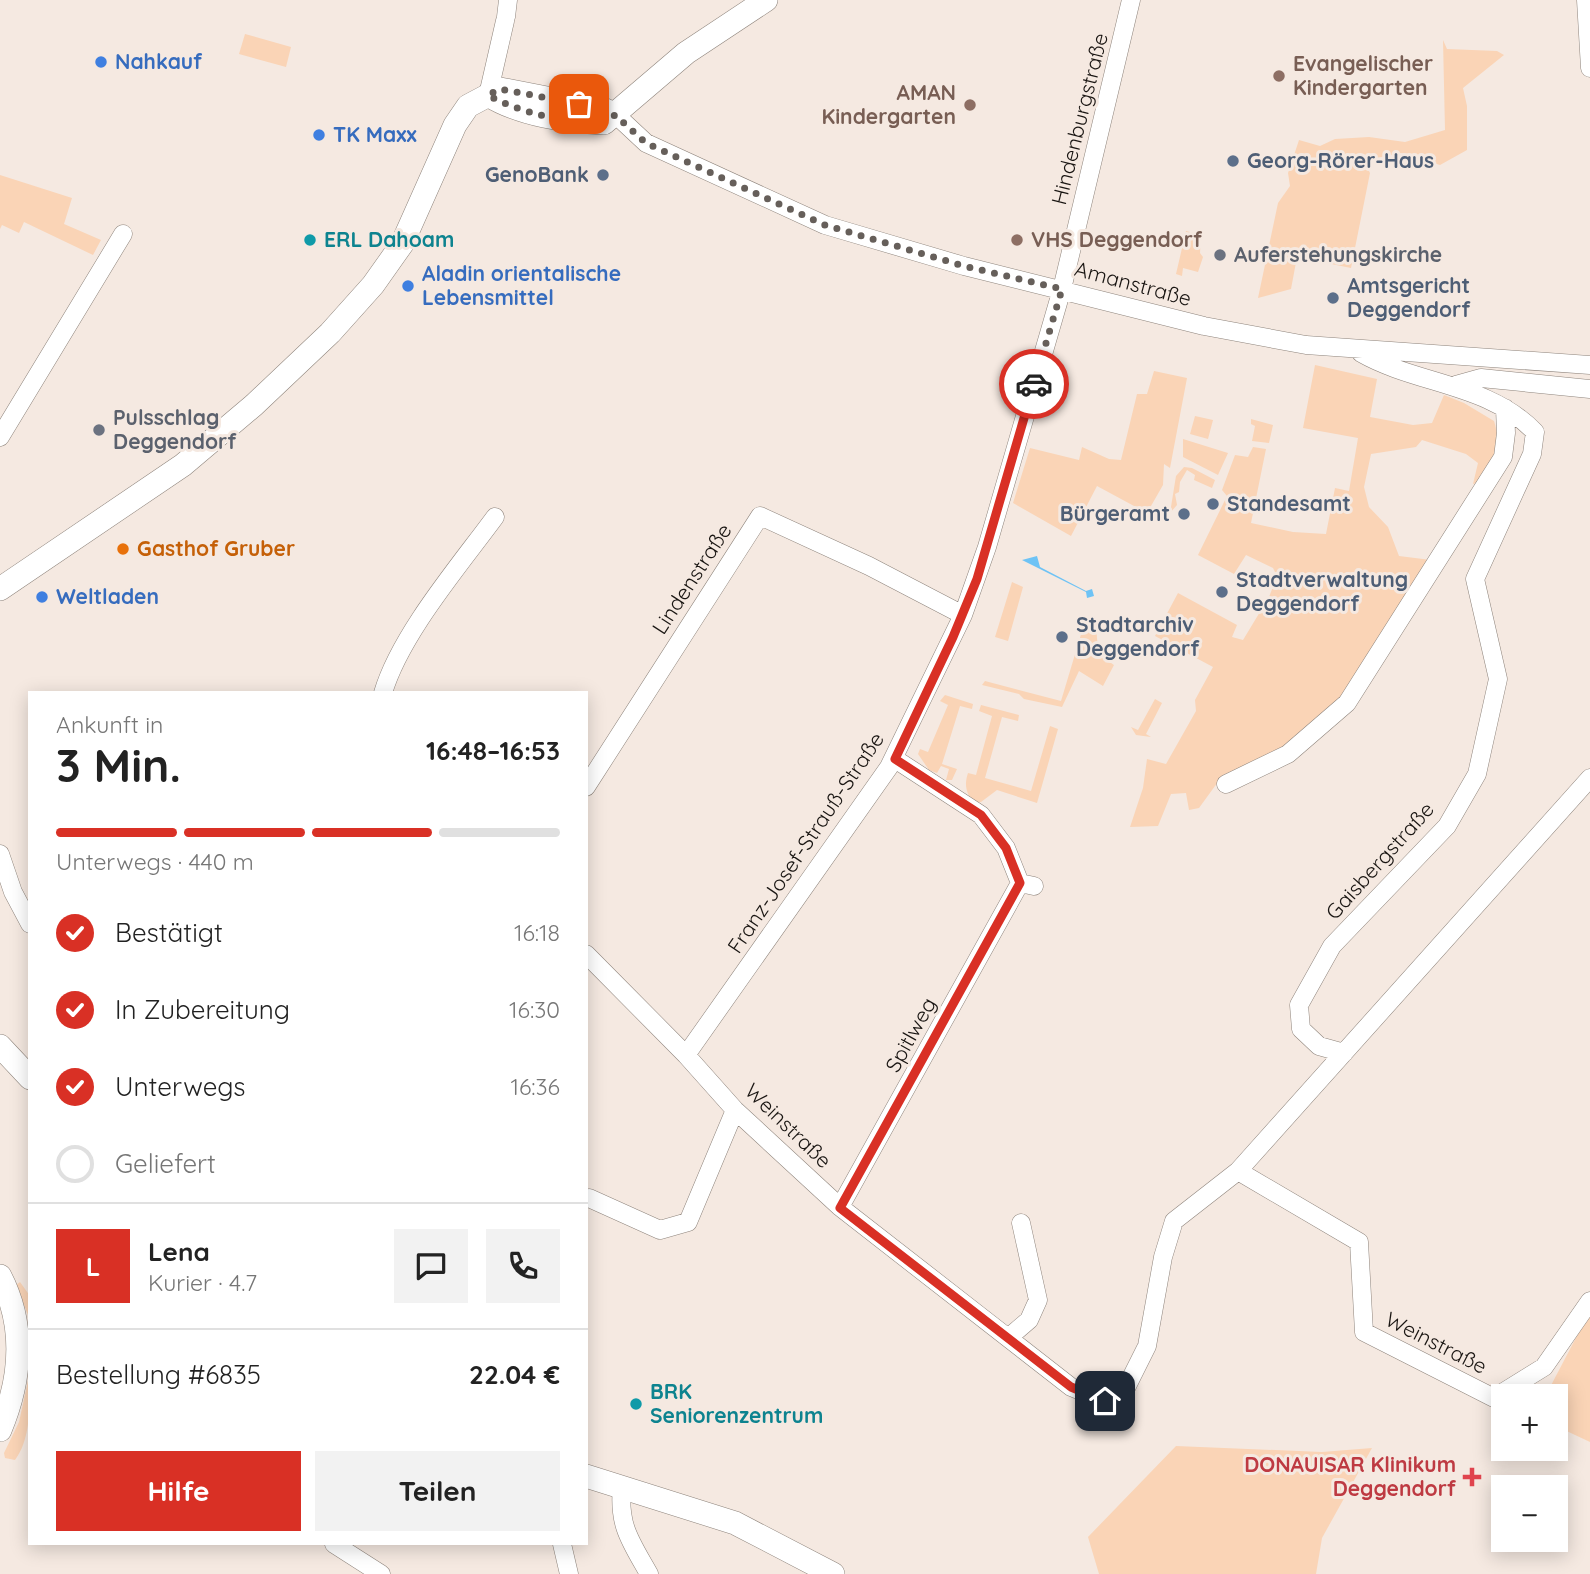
<!DOCTYPE html>
<html lang="de">
<head>
<meta charset="utf-8">
<style>
  :root { --surface:#fff; --page:#f2f2f2; --text:#222; --muted:#767676; --line:#e0e0e0; --accent:#d93025 }
  body { margin:0; font-family:Quicksand,sans-serif; background:var(--page); color:var(--text); height:100vh; display:flex; flex-direction:column; font-size:26px; white-space:nowrap }
  * { box-sizing:border-box; margin:0 }
  p { font-size:23px; color:var(--muted) }
  .icon { flex:none; width:38px; height:38px; fill:none; stroke:currentColor; stroke-width:2; stroke-linecap:round; stroke-linejoin:round }
  .map { position:relative; flex:1; overflow:hidden }
  .panel { position:absolute; left:28px; top:691px; width:560px; height:854px; display:flex; flex-direction:column; background:var(--surface); border-radius:0px; box-shadow:0 4px 18px #0003 }
  .panel>* { flex:none }
  .buttons { position:absolute; left:1491px; top:1384px; display:grid; gap:14px }
  .buttons a { display:grid; place-items:center; width:77px; height:77px; border-radius:0px; background:var(--surface); box-shadow:0 4px 18px #0003; font-size:35px }
  .pin { position:absolute; display:grid; place-items:center; width:60px; height:60px; color:#fff; margin:-30px; border-radius:14px; box-shadow:0 4px 10px #0006 }
  .courier { position:absolute; display:grid; place-items:center; width:70px; height:70px; margin:-35px; border:5px solid #d93025; border-radius:50%; background:#fff; color:#222; box-shadow:0 2px 9px #0007 }
  .summary em { font-style:normal; font-weight:700 }
  .summary div { display:flex; flex-direction:column-reverse }
  .summary { display:flex; align-items:center; justify-content:space-between; height:119px; padding:0 28px }
  h1 { font-size:46px; font-weight:700; line-height:52px }
  .bar { display:grid; grid-template-columns:repeat(4,1fr); gap:10px 7px; align-content:center; height:84px; padding:0 28px }
  .bar i { height:9px; border-radius:5px; background:var(--line) }
  .bar .on { background:var(--accent) }
  .bar p { grid-column:span 4 }
  .line { display:flex; align-items:center; gap:18px; padding:0 28px; border-top:2px solid var(--line) }
  .line div { flex:1 }
  .round { display:grid; place-items:center; flex:none; width:74px; height:74px; border-radius:0px; background:var(--page) }
  ol { padding:0 28px; list-style:none }
  li { display:flex; align-items:center; gap:21px; height:77px }
  li p { margin-inline-start:auto }
  li .icon { padding:7px; border-radius:50%; background:var(--accent); color:#fff; stroke-width:4 }
  li:last-child { color:var(--muted) }
  li i { width:38px; height:38px; border:4px solid var(--line); border-radius:50% }
  .action { display:flex; gap:14px; margin-top:auto; padding:14px 28px }
  .action a { flex:1; height:80px; border-radius:0px; background:var(--accent); color:#fff; font-size:28px; font-weight:700; line-height:80px; text-align:center }
  .action a+a { background:var(--page); color:var(--text) }
  .map>svg:first-child { display:block }
</style>
</head>
<body>
<div class="map">
<svg width="1590" height="1574" viewBox="0 0 1590 1574">
  <rect width="100%" height="100%" fill="#f5e9e1"/>
  <path fill="#fad4b6" d="M 245,34 L 291,47 L 286,67 L 239,54 Z
    M 1443,40 L 1447,49 L 1497,51 L 1504,55 L 1463,88 L 1467,106 L 1467,150 L 1440,165 L 1401,153 L 1364,161 L 1370,173 L 1351,268 L 1297,257 L 1291,289 L 1258,298 L 1278,203 L 1290,186 L 1288,173 L 1299,140 L 1320,146 L 1335,139 L 1369,137 L 1405,142 L 1445,130 Z
    M 0,175 L 72,198 L 64,224 L 101,240 L 93,255 L 24,222 L 19,233 L 2,225 L 0,229 Z
    M 1186,231 L 1201,235 L 1200,253 L 1203,257 L 1198,272 L 1183,268 L 1182,276 L 1176,274 Z
    M 1315,365 L 1377,379 L 1370,417 L 1413,425 L 1432,423 L 1444,395 L 1464,403 L 1494,421 C 1502,446 1492,460 1481,482 L 1473,484 L 1478,463 L 1466,454 L 1422,440 L 1416,447 L 1371,454 L 1364,487 L 1369,507 L 1388,527 L 1399,556 L 1431,560 L 1343,698 L 1280,752 L 1223,775 L 1199,808 L 1189,810 L 1186,793 L 1171,794 L 1158,826 L 1130,827 L 1143,788 L 1147,759 L 1166,764 L 1196,711 L 1195,700 L 1213,667 L 1155,636 L 1178,593 L 1237,625 L 1232,637 L 1243,640 L 1269,597 L 1277,576 L 1273,568 L 1246,555 L 1234,574 L 1198,555 L 1227,496 L 1222,490 L 1235,455 L 1248,457 L 1253,447 L 1266,449 L 1251,523 L 1293,532 L 1326,534 L 1335,488 L 1349,491 L 1358,438 L 1303,428 Z
    M 1154,371 L 1187,378 L 1170,468 L 1164,464 L 1163,485 L 1147,513 L 1097,486 L 1071,536 L 1013,503 L 1030,448 L 1079,460 L 1082,447 L 1109,459 L 1121,460 L 1137,394 L 1147,394 Z
    M 1195,416 L 1213,420 L 1208,439 L 1190,434 Z
    M 1251,419 L 1273,425 L 1269,443 L 1252,441 L 1255,426 L 1251,424 Z
    M 1183,439 L 1228,453 L 1218,475 L 1183,457 Z
    M 1184,467 L 1192,468 L 1215,480 L 1212,488 L 1194,480 L 1195,475 L 1187,470 L 1180,482 L 1179,492 L 1175,494 L 1177,505 L 1170,513 L 1176,476 Z
    M 1012,582 L 1023,587 L 1008,641 L 995,637 Z
    M 1097,626 C 1096,644 1098,654 1114,665 L 1103,686 L 1079,671 L 1062,707 L 1024,699 L 1019,694 L 982,685 L 985,681 L 1061,701 L 1082,631 Z
    M 945,695 L 973,704 L 972,709 L 960,706 L 942,764 L 957,769 L 952,780 L 946,780 L 949,769 L 941,766 L 937,773 L 929,770 L 918,754 L 920,749 L 928,752 L 948,705 L 940,701 Z
    M 1155,699 L 1162,703 L 1146,734 L 1151,737 L 1136,735 L 1131,727 L 1138,730 Z
    M 981,705 L 1019,715 L 1018,721 L 1002,717 L 985,778 L 1031,791 L 1050,726 L 1058,729 L 1037,803 L 997,790 L 981,802 L 973,802 C 966,792 964,785 968,773 L 976,775 L 992,716 L 979,711 Z
    M 20,1282 L 30,1296 L 30,1320 L 16,1285 Z
    M 1590,1311 L 1590,1442 L 1558,1427 L 1556,1396 L 1548,1396 L 1547,1393 Z
    M 30,1372 C 30,1399 32,1438 15,1460 L 5,1458 L 4,1453 L 19,1422 Z
    M 1176,1446 L 1322,1452 L 1372,1448 L 1322,1538 L 1316,1574 L 1099,1574 L 1088,1537 Z"/>
  <path fill="#6ec3f5" d="M 1037,556 L 1040,567 L 1086,591 L 1092,589 L 1094,596 L 1087,598 L 1086,592 L 1022,560 Z"/>
  <g fill="none" stroke-linecap="round" stroke-linejoin="round">
    <defs>
      <path id="minor" d="M 1586,0 L 1590,68
        M 506,17 L 508,0
        M 488,95 L 505,21
        M 616,115 L 646,143 L 825,225 L 964,266 L 1204,326 L 1306,345 L 1590,365
        M 1456,385 L 1481,378 L 1590,389
        M 0,437 L 123,234
        M 383,693 C 400,635 459,566 495,517
        M 895,759 L 981,815 L 1006,848 L 1020,883 L 1034,886
        M 1226,784 L 1288,754 L 1347,703 L 1503,457 L 1506,433 L 1505,408
        M 586,787 L 760,516 L 869,566 L 963,615
        M 0,854 L 13,892 L 30,924
        M 586,954 L 686,1055 L 735,1110 L 840,1207 L 1071,1387 L 1105,1401 L 1124,1392 L 1147,1346 L 1163,1257 L 1174,1221 L 1238,1171 L 1359,1242 L 1364,1332 L 1494,1398 L 1544,1367 L 1590,1301
        M 1344,1053 L 1319,1046 L 1301,1029 L 1299,1005 L 1332,946 L 1447,826 L 1477,774 L 1498,679 L 1475,579 L 1532,454 L 1535,432 C 1488,383 1417,385 1361,353
        M 686,1055 L 889,767 L 963,615 L 987,547 L 1062,289 L 1131,0
        M 1238,1171 L 1590,778
        M 589,1198 L 660,1230 L 688,1222 L 735,1110
        M 840,1207 L 1020,883
        M 1008,1338 L 1029,1320 L 1038,1300 L 1021,1223
        M 622,1487 C 618,1526 631,1542 649,1574
        M 334,1544 L 381,1574
        M 562,1544 L 569,1574"/>
      <path id="tertiary" d="M 488,95 C 520,115 567,122 604,123 L 686,53 L 766,0
        M 0,589 L 183,465 L 254,405 L 330,333 L 373,285 L 402,244 L 455,125 L 468,106 L 500,89 L 603,109 L 616,115
        M 0,1046 L 30,1078
        M 0,1276 C 26,1326 21,1380 0,1430
        M 586,1476 L 735,1523 L 833,1574"/>
    </defs>
    <use href="#minor" stroke="#8e847c" stroke-width="19"/>
    <use href="#tertiary" stroke="#8e847c" stroke-width="24"/>
    <use href="#minor" stroke="#fff" stroke-width="18"/>
    <use href="#tertiary" stroke="#fff" stroke-width="23"/>
  </g>
  <g fill="none" stroke-linecap="round" stroke-linejoin="round">
    <path stroke="#665f5a" stroke-width="7" stroke-dasharray="0 12.6" d="M 579,104 L 500,89 L 488,95 C 513,110 572,126 601,123 C 607,122 611,118 615,115 L 646,143 L 825,225 L 964,266 L 1062,289 L 1034,384"/>
    <path stroke="#d93025" stroke-width="9" d="M 1034,384 L 977,579 L 953,637 L 895,759 L 981,815 L 1006,848 L 1020,883 L 840,1208 L 1071,1387 L 1105,1401"/>
  </g>
  <g fill="#3f7fe0" stroke="#f5e9e1" stroke-width="2.5">
    <circle cx="101" cy="62" r="7"/>
    <circle cx="319" cy="135" r="7"/>
    <circle cx="408" cy="286" r="7"/>
    <circle cx="42" cy="597" r="7"/>
  </g>
  <g fill="#8d6e63" stroke="#f5e9e1" stroke-width="2.5">
    <circle cx="1279" cy="76" r="7"/>
    <circle cx="970" cy="105" r="7"/>
    <circle cx="1017" cy="240" r="7"/>
  </g>
  <g fill="#5c6f8a" stroke="#f5e9e1" stroke-width="2.5">
    <circle cx="1233" cy="161" r="7"/>
    <circle cx="603" cy="175" r="7"/>
    <circle cx="1333" cy="298" r="7"/>
    <circle cx="1213" cy="504" r="7"/>
    <circle cx="1184" cy="514" r="7"/>
    <circle cx="1222" cy="592" r="7"/>
    <circle cx="1062" cy="637" r="7"/>
  </g>
  <g fill="#0f9aa8" stroke="#f5e9e1" stroke-width="2.5">
    <circle cx="310" cy="240" r="7"/>
    <circle cx="636" cy="1404" r="7"/>
  </g>
  <g fill="#6b7280" stroke="#f5e9e1" stroke-width="2.5">
    <circle cx="1220" cy="255" r="7"/>
    <circle cx="99" cy="430" r="7"/>
  </g>
  <circle fill="#e8710a" stroke="#f5e9e1" stroke-width="2.5" cx="123" cy="549" r="7"/>
  <path fill="#e0444e" stroke="#f5e9e1" stroke-width="2.5" d="M1468.5 1466.5h7v7h7v7h-7v7h-7v-7h-7v-7h7z"/>
  <g text-anchor="middle" stroke-width="6" stroke-linejoin="round" paint-order="stroke">
    <g font-size="21" font-weight="bold" fill="#366cbe" stroke="#f5e9e1" text-anchor="start">
      <text x="115" y="69">Nahkauf</text>
      <text x="333" y="142">TK Maxx</text>
      <text x="422" y="281">Aladin orientalische<tspan x="422" dy="24">Lebensmittel</tspan></text>
      <text x="56" y="604">Weltladen</text>
    </g>
    <g font-size="21" font-weight="bold" fill="#785e54" stroke="#f5e9e1" text-anchor="start">
      <text x="1293" y="71">Evangelischer<tspan x="1293" dy="24">Kindergarten</tspan></text>
      <text x="956" y="100" text-anchor="end">AMAN<tspan x="956" dy="24">Kindergarten</tspan></text>
      <text x="1031" y="247">VHS Deggendorf</text>
    </g>
    <g font-size="21" fill="#191512" stroke="#f5e9e1">
      <text transform="translate(1080 119) rotate(-76)" y="7">Hindenburgstraße</text>
      <text transform="translate(1133 284) rotate(15)" y="7">Amanstraße</text>
      <text transform="translate(692 579) rotate(-57)" y="7">Lindenstraße</text>
      <text transform="translate(806 843) rotate(-56)" y="7">Franz-Josef-Strauß-Straße</text>
      <text transform="translate(1380 861) rotate(-48)" y="7">Gaisbergstraße</text>
      <text transform="translate(911 1035) rotate(-61)" y="7">Spitlweg</text>
      <text transform="translate(788 1126) rotate(44)" y="7">Weinstraße</text>
      <text transform="translate(1436 1343) rotate(27)" y="7">Weinstraße</text>
    </g>
    <g font-size="21" font-weight="bold" fill="#4e5e75" stroke="#f5e9e1" text-anchor="start">
      <text x="1247" y="168">Georg-Rörer-Haus</text>
      <text x="589" y="182" text-anchor="end">GenoBank</text>
      <text x="1347" y="293">Amtsgericht<tspan x="1347" dy="24">Deggendorf</tspan></text>
      <text x="1227" y="511">Standesamt</text>
      <text x="1170" y="521" text-anchor="end">Bürgeramt</text>
      <text x="1236" y="587">Stadtverwaltung<tspan x="1236" dy="24">Deggendorf</tspan></text>
      <text x="1076" y="632">Stadtarchiv<tspan x="1076" dy="24">Deggendorf</tspan></text>
    </g>
    <g font-size="21" font-weight="bold" fill="#0d838f" stroke="#f5e9e1" text-anchor="start">
      <text x="324" y="247">ERL Dahoam</text>
      <text x="650" y="1399">BRK<tspan x="650" dy="24">Seniorenzentrum</tspan></text>
    </g>
    <g font-size="21" font-weight="bold" fill="#5b616d" stroke="#f5e9e1" text-anchor="start">
      <text x="1234" y="262">Auferstehungskirche</text>
      <text x="113" y="425">Pulsschlag<tspan x="113" dy="24">Deggendorf</tspan></text>
    </g>
    <g font-size="21" font-weight="bold" fill="#c56008" stroke="#f5e9e1" text-anchor="start">
      <text x="137" y="556">Gasthof Gruber</text>
    </g>
    <g font-size="21" font-weight="bold" fill="#be3a42" stroke="#f5e9e1" text-anchor="end">
      <text x="1456" y="1472">DONAUISAR Klinikum<tspan x="1456" dy="24">Deggendorf</tspan></text>
    </g>
  </g>
</svg>
<div class="buttons">
<a>+</a>
<a>−</a>
</div>
<div class="pin" style="left:579px;top:104px;background:#ea580c"><svg class="icon" aria-label="bag" viewBox="0 0 24 24"><path d="M5 8h14l-1 12H6zM9 8a3 3 0 0 1 6 0"/></svg></div>
<div class="pin" style="left:1105px;top:1401px;background:#1f2937"><svg class="icon" aria-label="home" viewBox="0 0 24 24"><path d="M3 11l9-7 9 7M6 9v11h12V9"/></svg></div>
<div class="courier" style="left:1034px;top:384px"><svg class="icon" aria-label="car" viewBox="0 0 24 24"><path d="M5 17H2v-5l4-1 3-4h7l3 4 3 1v5h-3M9 17h6M6 11h13"/><circle cx="7" cy="17" r="2"/><circle cx="17" cy="17" r="2"/></svg></div>
<section class="panel">
<div class="summary"><div><h1>3 Min.</h1><p>Ankunft in</p></div><em>16:48–16:53</em></div>
<div class="bar"><i class="on"></i><i class="on"></i><i class="on"></i><i></i><p>Unterwegs · 440 m</p></div>
<ol>
<li><svg class="icon" aria-label="check" viewBox="0 0 24 24"><path d="M5 12l5 5 9-10"/></svg>Bestätigt<p>16:18</p></li>
<li><svg class="icon" aria-label="check" viewBox="0 0 24 24"><path d="M5 12l5 5 9-10"/></svg>In Zubereitung<p>16:30</p></li>
<li><svg class="icon" aria-label="check" viewBox="0 0 24 24"><path d="M5 12l5 5 9-10"/></svg>Unterwegs<p>16:36</p></li>
<li><i></i>Geliefert</li>
</ol>
<div class="line" style="height:126px"><b class="round" style="background:var(--accent);color:#fff">L</b><div><b>Lena</b><p>Kurier · 4.7</p></div><a class="round"><svg class="icon" aria-label="chat" viewBox="0 0 24 24"><path d="M4 5h16v11H9l-5 4z"/></svg></a><a class="round"><svg class="icon" aria-label="phone" viewBox="0 0 24 24"><path d="M5 4h4l2 5-3 2q2 4 5 5l2-3 5 2v4C11 20 4 13 5 4z"/></svg></a></div>
<div class="line" style="height:91px"><div>Bestellung #6835</div><b>22.04 €</b></div>
<div class="action"><a>Hilfe</a><a>Teilen</a></div>
</section>
</div>
</body>
</html>
